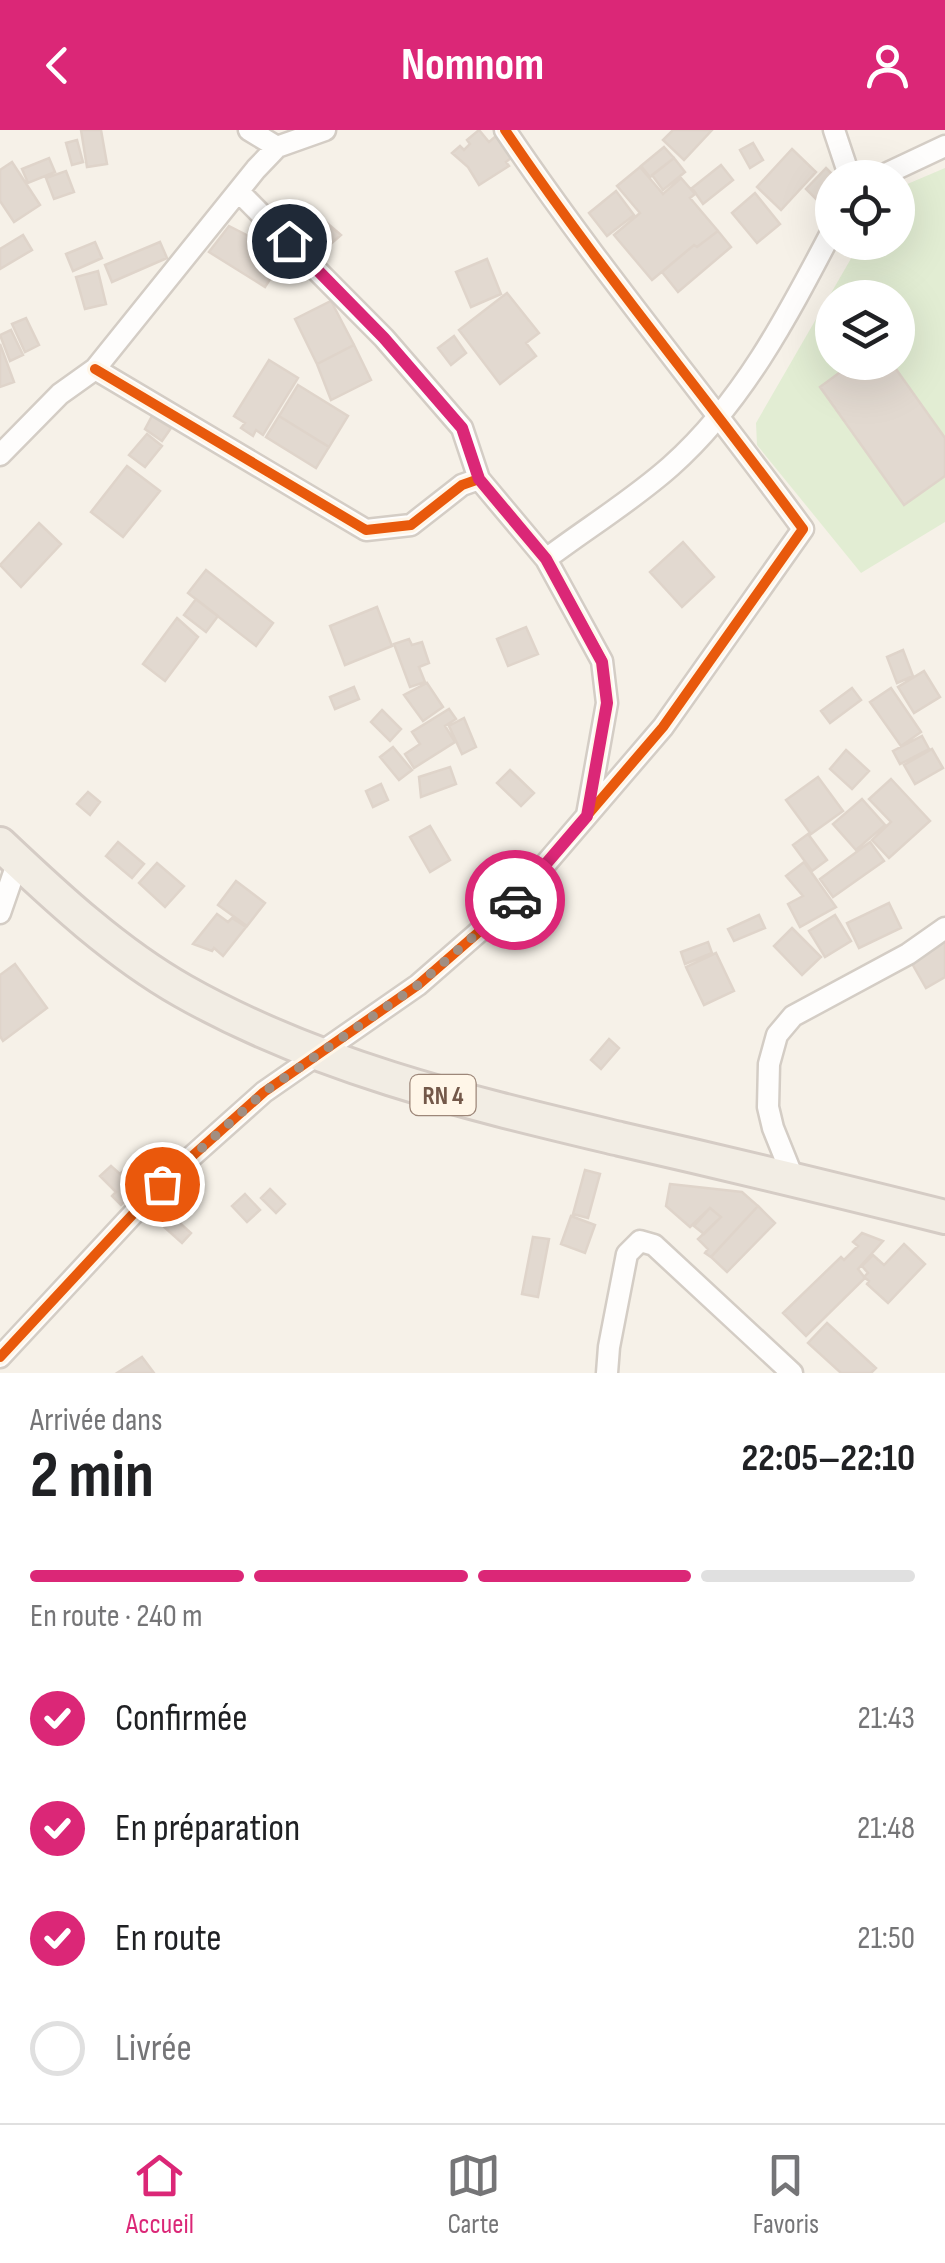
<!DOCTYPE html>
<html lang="fr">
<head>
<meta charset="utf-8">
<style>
  :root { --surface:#fff; --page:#f2f2f2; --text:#202124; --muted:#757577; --line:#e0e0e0; --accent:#db2777 }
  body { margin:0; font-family:"Sofia Sans Condensed",sans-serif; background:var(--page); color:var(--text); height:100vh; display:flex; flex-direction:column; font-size:38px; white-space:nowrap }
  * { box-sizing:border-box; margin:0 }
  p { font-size:32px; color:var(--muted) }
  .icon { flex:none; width:55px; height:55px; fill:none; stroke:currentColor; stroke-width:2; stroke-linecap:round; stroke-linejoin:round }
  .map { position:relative; height:1243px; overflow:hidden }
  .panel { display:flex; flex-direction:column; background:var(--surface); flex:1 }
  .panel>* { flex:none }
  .buttons { position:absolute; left:815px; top:30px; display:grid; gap:20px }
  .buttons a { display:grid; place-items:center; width:100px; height:100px; border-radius:50%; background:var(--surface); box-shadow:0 10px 40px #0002; font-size:50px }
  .pin { position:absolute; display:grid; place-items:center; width:85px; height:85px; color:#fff; margin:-42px; border:5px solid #fff; border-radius:50%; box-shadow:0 2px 10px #0007 }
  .courier { position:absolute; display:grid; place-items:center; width:100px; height:100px; margin:-50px; border:8px solid #db2777; border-radius:50%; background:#fff; color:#222; box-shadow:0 2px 12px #0007 }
  .summary em { font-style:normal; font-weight:700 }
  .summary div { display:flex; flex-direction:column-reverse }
  .summary { display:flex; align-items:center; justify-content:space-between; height:170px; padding:0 30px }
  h1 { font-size:65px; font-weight:700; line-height:75px }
  .bar { display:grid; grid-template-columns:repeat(4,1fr); gap:15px 10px; align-content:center; height:120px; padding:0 30px }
  .bar i { height:12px; border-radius:8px; background:var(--line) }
  .bar .selected { background:var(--accent) }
  .bar p { grid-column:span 4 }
  ol { padding:0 30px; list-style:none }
  li { display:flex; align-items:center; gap:30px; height:110px }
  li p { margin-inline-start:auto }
  li .icon { padding:10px; border-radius:50%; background:var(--accent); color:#fff; stroke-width:4 }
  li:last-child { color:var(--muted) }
  li i { width:55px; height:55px; border:5px solid var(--line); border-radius:50% }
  header { display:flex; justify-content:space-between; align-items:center; height:130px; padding:0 30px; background:var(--accent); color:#fff; font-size:45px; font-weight:700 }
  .dock { display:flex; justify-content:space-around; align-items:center; height:140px; border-top:2px solid var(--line); background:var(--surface); font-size:28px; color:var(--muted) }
  .dock a { display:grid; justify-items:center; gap:5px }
  .dock .selected { color:var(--accent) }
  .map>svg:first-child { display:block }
</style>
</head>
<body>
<header><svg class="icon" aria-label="back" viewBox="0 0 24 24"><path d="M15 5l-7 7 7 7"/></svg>Nomnom<svg class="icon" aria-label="person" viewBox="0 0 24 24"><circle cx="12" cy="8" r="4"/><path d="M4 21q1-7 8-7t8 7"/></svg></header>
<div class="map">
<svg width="945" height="1243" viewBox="0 0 945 1243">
  <rect width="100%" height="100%" fill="#f6f1e8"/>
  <path fill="#e2edd3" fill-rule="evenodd" d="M 945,38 L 945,392 L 861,443 L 757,315 L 756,293 L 860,113 L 898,112 L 898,58 ZM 832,168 L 898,168 L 898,232 L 832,232 Z"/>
  <path fill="#e2d9d0" stroke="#dfd4ca" stroke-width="2.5" d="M 81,0 L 101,0 L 107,34 L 87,37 Z
    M 479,0 L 489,12 L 496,6 L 513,26 L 506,32 L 509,36 L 479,55 L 468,37 L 452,23 L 460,16 L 464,20 L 470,14 L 467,10 Z
    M 673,0 L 712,0 L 684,30 L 663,10 Z
    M 77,10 L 83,32 L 72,35 L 66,13 Z
    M 753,13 L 763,30 L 750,38 L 740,20 Z
    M 664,17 L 674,28 L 650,47 L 641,36 Z
    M 792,19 L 816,42 L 781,80 L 757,57 Z
    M 49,28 L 55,42 L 28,53 L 22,39 Z
    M 674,28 L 685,42 L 663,60 L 652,45 Z
    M 12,32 L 40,75 L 14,92 L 0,71 L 0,40 Z
    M 721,35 L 733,50 L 703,74 L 692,58 Z
    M 640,37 L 663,64 L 681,48 L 695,64 L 690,68 L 718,101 L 697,117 L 694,115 L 652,150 L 614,105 L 640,83 L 617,56 Z
    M 826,38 L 836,48 L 832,48 L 832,70 L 825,64 L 818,71 L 806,59 Z
    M 66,41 L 74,62 L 54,69 L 46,48 Z
    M 616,61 L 634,85 L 607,106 L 589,83 Z
    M 755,63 L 780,94 L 757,113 L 732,83 Z
    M 320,87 L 341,105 L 326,118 L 309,101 Z
    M 229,96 L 264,114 L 263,119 L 282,131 L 265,157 L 209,122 Z
    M 718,101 L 731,117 L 678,162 L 662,142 L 694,115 L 697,117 Z
    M 23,105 L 32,120 L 0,139 L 0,119 Z
    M 95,112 L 102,128 L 73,141 L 66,124 Z
    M 160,112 L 167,128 L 112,152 L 105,135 Z
    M 487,129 L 501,164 L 471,177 L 456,142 Z
    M 98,141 L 106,174 L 85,179 L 76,147 Z
    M 507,163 L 539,203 L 526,213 L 536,226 L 500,254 L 459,200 Z
    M 331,171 L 354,215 L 317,234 L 295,189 Z
    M 26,188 L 39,215 L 25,222 L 12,194 Z
    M 11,200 L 23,225 L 10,231 L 0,205 Z
    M 454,206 L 466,223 L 451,235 L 438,218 Z
    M 0,214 L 14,252 L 0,257 Z
    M 354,215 L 371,250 L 331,270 L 317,234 Z
    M 269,230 L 298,248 L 263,305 L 256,300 L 253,306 L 241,298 L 245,293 L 234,286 Z
    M 854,232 L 891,232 L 945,308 L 945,346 L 904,375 L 820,257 Z
    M 298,255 L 348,286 L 329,317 L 279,286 Z
    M 152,286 L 171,298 L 162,311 L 145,299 Z
    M 279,286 L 329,317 L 316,338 L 266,307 Z
    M 147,304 L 162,316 L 145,337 L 129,325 Z
    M 127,336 L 160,361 L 123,407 L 91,382 Z
    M 39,393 L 61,414 L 21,457 L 0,435 Z
    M 683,412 L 714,447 L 682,477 L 650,442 Z
    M 206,440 L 273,493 L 256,516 L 188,463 Z
    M 196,469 L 218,486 L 206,502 L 184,485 Z
    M 377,477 L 392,516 L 345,535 L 330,496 Z
    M 177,488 L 198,507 L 165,551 L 143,534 Z
    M 526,497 L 538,524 L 508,536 L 497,509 Z
    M 409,509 L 412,515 L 422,512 L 429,533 L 419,537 L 425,552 L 410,557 L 394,514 Z
    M 903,520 L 913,546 L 897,553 L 887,527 Z
    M 924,541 L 940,567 L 914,583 L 898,557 Z
    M 427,553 L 443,577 L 423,591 L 404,565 Z
    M 354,557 L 359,569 L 335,579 L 330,567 Z
    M 852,558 L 861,570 L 830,593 L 821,581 Z
    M 891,558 L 921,602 L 901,616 L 870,572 Z
    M 449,579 L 456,589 L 445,596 L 455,612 L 414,638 L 405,624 L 420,614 L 412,602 Z
    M 382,580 L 401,599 L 390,611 L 371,592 Z
    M 464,588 L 476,617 L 462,624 L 449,596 Z
    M 922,606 L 929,619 L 900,634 L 893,621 Z
    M 393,617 L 412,640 L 399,650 L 380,627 Z
    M 932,619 L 943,638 L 915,654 L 904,635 Z
    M 846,620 L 869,641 L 852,659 L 830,639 Z
    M 450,637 L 456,654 L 421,667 L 419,647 Z
    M 510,640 L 534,663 L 521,676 L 497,653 Z
    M 818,647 L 843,681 L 811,704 L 786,670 Z
    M 891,649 L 930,691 L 889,728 L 872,710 L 891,692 L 869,669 Z
    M 381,654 L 388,670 L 373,677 L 366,661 Z
    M 88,662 L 100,672 L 90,685 L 77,674 Z
    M 862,669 L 885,695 L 856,720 L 833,694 Z
    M 430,696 L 450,730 L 430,742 L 410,707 Z
    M 808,704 L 827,730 L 812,741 L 793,715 Z
    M 118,712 L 144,734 L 132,748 L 106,726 Z
    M 870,712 L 884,731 L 833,767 L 820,749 Z
    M 804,732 L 836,777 L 800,797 L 788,774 L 803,766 L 786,746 Z
    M 157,733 L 184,756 L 165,777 L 139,753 Z
    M 236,751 L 265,773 L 247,796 L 218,775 Z
    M 889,773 L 901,798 L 859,818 L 847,793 Z
    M 217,784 L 228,792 L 232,788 L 246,797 L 223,826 L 214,818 L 212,821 L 193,814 Z
    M 759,785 L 765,798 L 734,811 L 728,799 Z
    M 835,785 L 851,811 L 825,827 L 809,801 Z
    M 792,798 L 821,827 L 802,845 L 774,816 Z
    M 945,809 L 945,847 L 926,858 L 910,830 Z
    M 708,812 L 712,823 L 685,834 L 681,822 Z
    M 716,823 L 734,861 L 704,875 L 686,837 Z
    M 15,834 L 47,878 L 3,911 L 0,906 L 0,845 Z
    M 609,909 L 619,918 L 601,939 L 591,930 Z
    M 132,1032 L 148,1048 L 121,1075 L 112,1066 L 116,1062 L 100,1046 L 111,1036 L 120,1044 Z
    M 585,1040 L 600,1044 L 588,1088 L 573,1084 Z
    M 670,1054 L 742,1062 L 758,1076 L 711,1127 L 705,1123 L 708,1119 L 698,1109 L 721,1087 L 710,1078 L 690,1097 L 666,1076 Z
    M 270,1059 L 285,1074 L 276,1083 L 261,1068 Z
    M 245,1064 L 260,1080 L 247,1092 L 232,1076 Z
    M 758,1076 L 775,1093 L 727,1142 L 711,1127 Z
    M 710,1078 L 721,1087 L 704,1104 L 694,1096 Z
    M 170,1084 L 191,1103 L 182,1113 L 162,1095 Z
    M 571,1086 L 595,1095 L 585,1123 L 561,1114 Z
    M 862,1103 L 883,1111 L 858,1139 L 865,1148 L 806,1206 L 783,1183 L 841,1127 L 844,1130 L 858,1116 L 853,1112 Z
    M 533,1107 L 549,1109 L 538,1167 L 522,1164 Z
    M 904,1114 L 925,1134 L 888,1173 L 867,1154 L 869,1151 L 864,1147 L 868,1143 L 862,1136 L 873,1125 L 884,1135 Z
    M 827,1193 L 876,1238 L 871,1243 L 841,1243 L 808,1213 Z
    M 142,1227 L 154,1243 L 117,1243 Z"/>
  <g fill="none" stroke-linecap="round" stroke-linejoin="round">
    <defs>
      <path id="street" d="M 249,0 L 277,17
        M 834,0 L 850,48
        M 877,48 L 945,16
        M 239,62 L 384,208 L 462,298 L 479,349
        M 95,239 L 366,400 L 411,395 L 462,355 L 479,349 L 546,429 L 602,531 L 607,573 L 587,685
        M 0,325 L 60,264 L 95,239 L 256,39 L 277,17 L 325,0
        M 546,429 C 587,398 633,370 671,336 C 743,272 788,185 832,101
        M 0,783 L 18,731
        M 794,1050 L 773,998 L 768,977 L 769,934 L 777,905 L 793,886 L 908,824 L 945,798
        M 0,1227 L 161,1054 L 264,962 L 418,855 L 512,773 L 663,597 L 803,399 C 705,265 598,138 505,0
        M 607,1243 L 609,1217 L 627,1124 L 640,1111 L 654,1115 L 792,1243"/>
      <path id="primary" d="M 0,714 C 56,767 116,823 183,861 C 319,938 470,973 620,1009 C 729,1034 837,1060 945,1087"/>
    </defs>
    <use href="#street" stroke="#d4cdc5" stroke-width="25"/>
    <use href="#primary" stroke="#d5ccc5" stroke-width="38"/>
    <use href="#street" stroke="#fefdfc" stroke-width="20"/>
    <use href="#primary" stroke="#f2ede4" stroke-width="32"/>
    <defs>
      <path id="cycleway" d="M 95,239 L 366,400 L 411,395 L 462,355 L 479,349 L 546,429 L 602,531 L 607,573 L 587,687
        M 0,1227 L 161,1054 L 264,962 L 418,855 L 512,773 L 663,597 L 803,399 C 705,265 598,138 505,0"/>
    </defs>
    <use href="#cycleway" stroke="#fff6e8" stroke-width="16"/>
    <use href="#cycleway" stroke="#e8590c" stroke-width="10"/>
  </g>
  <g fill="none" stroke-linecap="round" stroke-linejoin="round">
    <path stroke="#a18e81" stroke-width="10" stroke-dasharray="0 18" d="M 162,1054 L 264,962 L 418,855 L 515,770"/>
    <path stroke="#db2777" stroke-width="12" d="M 289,111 L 384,208 L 462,298 L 479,349 L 546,429 L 602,532 L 607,573 L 587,686 L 515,770"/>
  </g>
  <g text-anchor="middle" stroke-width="10" stroke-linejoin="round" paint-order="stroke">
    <rect fill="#fff6e8" stroke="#9d8779" stroke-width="2.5" x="410.5" y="945" width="65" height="40" rx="8"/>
    <g font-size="25" font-weight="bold" fill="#735849">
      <text x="443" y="974">RN 4</text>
    </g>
  </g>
</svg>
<div class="buttons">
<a><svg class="icon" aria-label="locate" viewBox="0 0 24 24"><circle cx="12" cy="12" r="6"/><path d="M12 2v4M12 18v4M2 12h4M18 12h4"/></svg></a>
<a><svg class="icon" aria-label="layers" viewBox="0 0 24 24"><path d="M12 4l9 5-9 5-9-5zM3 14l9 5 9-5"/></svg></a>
</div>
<div class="pin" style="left:162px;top:1054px;background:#ea580c"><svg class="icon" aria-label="bag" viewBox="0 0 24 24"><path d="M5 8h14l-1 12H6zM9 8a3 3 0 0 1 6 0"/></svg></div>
<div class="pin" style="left:289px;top:111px;background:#1f2937"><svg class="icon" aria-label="home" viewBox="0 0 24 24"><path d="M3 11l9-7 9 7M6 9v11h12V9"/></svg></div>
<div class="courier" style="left:515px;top:770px"><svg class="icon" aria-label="car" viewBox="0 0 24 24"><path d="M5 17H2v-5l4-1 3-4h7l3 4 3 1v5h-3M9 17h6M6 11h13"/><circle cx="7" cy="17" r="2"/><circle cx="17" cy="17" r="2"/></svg></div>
</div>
<section class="panel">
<div class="summary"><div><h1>2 min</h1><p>Arrivée dans</p></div><em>22:05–22:10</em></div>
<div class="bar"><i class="selected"></i><i class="selected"></i><i class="selected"></i><i></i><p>En route · 240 m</p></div>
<ol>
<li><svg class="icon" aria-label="check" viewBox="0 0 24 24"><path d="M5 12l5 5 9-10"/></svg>Confirmée<p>21:43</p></li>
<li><svg class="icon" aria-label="check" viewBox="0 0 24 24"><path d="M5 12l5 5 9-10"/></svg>En préparation<p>21:48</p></li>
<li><svg class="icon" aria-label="check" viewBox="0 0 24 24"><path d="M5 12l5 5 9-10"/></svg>En route<p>21:50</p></li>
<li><i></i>Livrée</li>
</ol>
</section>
<nav class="dock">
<a class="selected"><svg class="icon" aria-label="home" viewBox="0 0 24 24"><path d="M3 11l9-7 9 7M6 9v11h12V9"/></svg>Accueil</a>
<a><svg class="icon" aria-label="map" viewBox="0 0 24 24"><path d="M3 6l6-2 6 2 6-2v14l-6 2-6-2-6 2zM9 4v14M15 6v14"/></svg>Carte</a>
<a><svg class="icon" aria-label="saved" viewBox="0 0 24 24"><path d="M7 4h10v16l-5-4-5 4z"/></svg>Favoris</a>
</nav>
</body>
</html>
